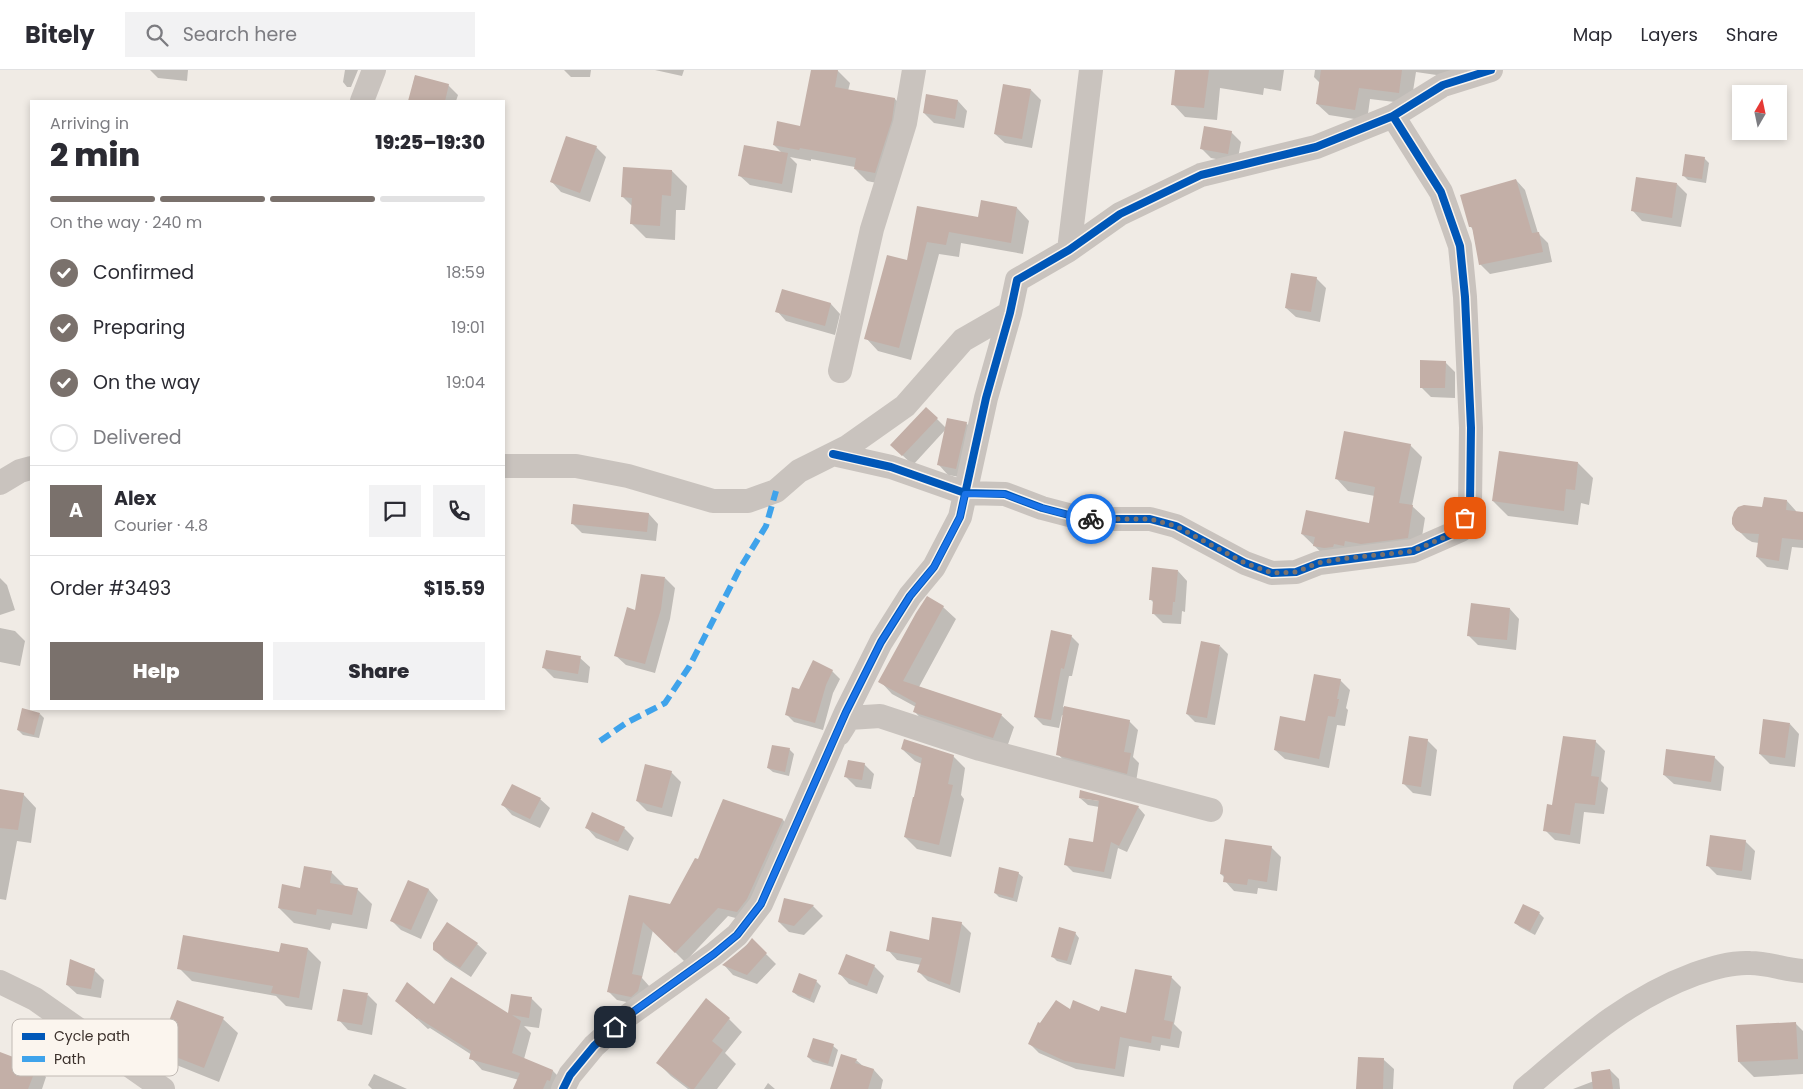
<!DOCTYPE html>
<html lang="en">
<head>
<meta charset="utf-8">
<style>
  :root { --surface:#fff; --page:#f2f2f3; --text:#2b2b33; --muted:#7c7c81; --line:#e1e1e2; --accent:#7a716c }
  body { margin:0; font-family:Poppins,sans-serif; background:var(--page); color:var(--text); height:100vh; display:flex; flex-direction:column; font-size:19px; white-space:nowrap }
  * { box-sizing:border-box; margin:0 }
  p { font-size:16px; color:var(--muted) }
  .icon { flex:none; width:28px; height:28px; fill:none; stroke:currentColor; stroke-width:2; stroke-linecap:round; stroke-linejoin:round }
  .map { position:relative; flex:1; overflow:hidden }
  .side { position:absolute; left:30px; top:30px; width:475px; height:610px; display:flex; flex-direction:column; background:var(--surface); border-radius:0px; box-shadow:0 2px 8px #0003 }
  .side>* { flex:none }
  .needle { width:32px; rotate:9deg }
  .buttons { position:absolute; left:1732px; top:15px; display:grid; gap:10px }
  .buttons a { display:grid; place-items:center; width:55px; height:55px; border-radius:0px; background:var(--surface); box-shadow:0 2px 8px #0003; font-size:25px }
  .pin { position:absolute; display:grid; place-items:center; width:42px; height:42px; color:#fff; margin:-21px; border-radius:10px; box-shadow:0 2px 8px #0006 }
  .courier { position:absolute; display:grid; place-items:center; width:50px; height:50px; margin:-25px; border:4px solid #1a73e8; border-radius:50%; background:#fff; color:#222; box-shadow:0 1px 6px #0007 }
  .head em { font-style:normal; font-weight:800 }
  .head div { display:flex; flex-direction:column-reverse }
  .head { display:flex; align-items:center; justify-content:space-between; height:85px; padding:0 20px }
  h1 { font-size:32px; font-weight:800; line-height:38px }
  .bar { display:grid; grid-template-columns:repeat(4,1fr); gap:8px 5px; align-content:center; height:60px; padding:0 20px }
  .bar i { height:6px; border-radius:4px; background:var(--line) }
  .bar .current { background:var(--accent) }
  .bar p { grid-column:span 4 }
  .line { display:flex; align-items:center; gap:12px; padding:0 20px; border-top:1px solid var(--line) }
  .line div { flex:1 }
  .round { display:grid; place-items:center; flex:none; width:52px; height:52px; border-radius:0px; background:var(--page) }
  ol { padding:0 20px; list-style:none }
  li { display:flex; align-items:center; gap:15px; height:55px }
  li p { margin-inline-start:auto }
  li .icon { padding:5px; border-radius:50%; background:var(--accent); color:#fff; stroke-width:4 }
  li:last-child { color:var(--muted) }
  li i { width:28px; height:28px; border:2px solid var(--line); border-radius:50% }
  .button { display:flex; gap:10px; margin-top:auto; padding:10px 20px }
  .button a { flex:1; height:58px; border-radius:0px; background:var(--accent); color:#fff; font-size:20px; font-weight:800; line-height:58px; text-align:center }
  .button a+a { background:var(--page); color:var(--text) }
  header { display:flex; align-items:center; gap:30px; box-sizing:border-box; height:70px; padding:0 25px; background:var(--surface); border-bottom:1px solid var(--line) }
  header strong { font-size:24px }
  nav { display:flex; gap:28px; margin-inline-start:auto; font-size:18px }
  .search { width:350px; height:45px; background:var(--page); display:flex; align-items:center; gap:12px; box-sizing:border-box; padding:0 18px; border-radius:0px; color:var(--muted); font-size:19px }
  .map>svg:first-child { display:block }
</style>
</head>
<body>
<header>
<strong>Bitely</strong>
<div class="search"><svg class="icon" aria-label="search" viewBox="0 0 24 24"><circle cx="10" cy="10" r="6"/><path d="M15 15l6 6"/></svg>Search here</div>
<nav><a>Map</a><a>Layers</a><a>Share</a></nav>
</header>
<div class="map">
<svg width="1803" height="1019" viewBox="0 0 1803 1019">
  <rect width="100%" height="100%" fill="#f0ebe5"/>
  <path fill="#0003" d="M 150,0 L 188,0 L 187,11 L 158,8 Z
    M 345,0 L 358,0 L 351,17 L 347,17 L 343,12 Z
    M 564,0 L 591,0 L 590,7 L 571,7 Z
    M 655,0 L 684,0 L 682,6 Z
    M 812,0 L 838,1 L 850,13 L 848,21 L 895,29 L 907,41 L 887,115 L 867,111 L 855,99 L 855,97 L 811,89 L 811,91 L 790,87 L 797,94 L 792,123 L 750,115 L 740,106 L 783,84 L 774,75 L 801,57 Z
    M 1177,0 L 1284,0 L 1281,21 L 1264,18 L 1263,25 L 1220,18 L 1217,50 L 1185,47 L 1173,34 Z
    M 1315,0 L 1468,0 L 1464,9 L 1416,2 L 1411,34 L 1370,29 L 1367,51 L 1329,45 L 1317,34 L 1320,13 L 1314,7 Z
    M 415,6 L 448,15 L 458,25 L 456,31 L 409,31 Z
    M 1031,20 L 1041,30 L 1032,78 L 1005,73 L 995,64 Z
    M 958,31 L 967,41 L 964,58 L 934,53 L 924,43 Z
    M 1231,62 L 1241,72 L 1237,93 L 1211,88 L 1201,78 Z
    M 596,77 L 606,87 L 590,132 L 561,122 L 552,112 Z
    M 1704,88 L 1709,93 L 1706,113 L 1688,110 L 1683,105 Z
    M 672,101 L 687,116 L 685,140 L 676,140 L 675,170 L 646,168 L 631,153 L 632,136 L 622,126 Z
    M 1516,110 L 1525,120 L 1538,163 L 1548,173 L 1552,192 L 1490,204 L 1480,194 L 1473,160 L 1471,157 Z
    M 1677,114 L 1687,124 L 1681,157 L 1642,151 L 1633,141 Z
    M 918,138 L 979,148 L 1017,138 L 1029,151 L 1023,184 L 961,173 L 959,187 L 939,184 L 911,290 L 878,281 L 866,268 L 908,192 Z
    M 1316,208 L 1326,218 L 1320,252 L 1296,247 L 1286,238 Z
    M 783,221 L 831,234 L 840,244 L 835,265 L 786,251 L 777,241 Z
    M 1445,292 L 1455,302 L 1455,328 L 1431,327 L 1421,317 Z
    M 926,338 L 946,358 L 966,353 L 976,363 L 966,408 L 948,405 L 939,395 L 946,359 L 913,395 L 901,384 Z
    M 1410,375 L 1422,387 L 1412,436 L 1425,448 L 1420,479 L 1327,488 L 1302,464 L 1370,455 L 1375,426 L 1348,421 L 1336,408 Z
    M 1578,393 L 1593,408 L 1589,435 L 1581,433 L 1578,455 L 1508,446 L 1493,431 Z
    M 1787,431 L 1796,441 L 1796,443 L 1803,443 L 1803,478 L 1792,477 L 1788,500 L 1767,497 L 1757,487 L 1759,473 L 1752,472 L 1747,469 L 1737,459 L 1764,438 Z
    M 649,444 L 658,454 L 656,471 L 582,463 L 572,453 Z
    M 1178,501 L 1187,511 L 1185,542 L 1182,541 L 1181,554 L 1163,553 L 1153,543 L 1154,533 L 1150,529 Z
    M 0,508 L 7,515 L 15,540 L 0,545 Z
    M 665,508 L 675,518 L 670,549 L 655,603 L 626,595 L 616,586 Z
    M 943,537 L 956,549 L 919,617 L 1001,645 L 1014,657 L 1006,680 L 927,655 L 915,642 L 916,637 L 892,624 L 880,611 Z
    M 1510,539 L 1519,549 L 1516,580 L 1478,575 L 1469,566 Z
    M 0,558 L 15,561 L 25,571 L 20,596 L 0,592 Z
    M 1071,566 L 1079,574 L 1072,606 L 1069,606 L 1063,637 L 1129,651 L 1138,660 L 1133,687 L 1139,693 L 1136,712 L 1067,694 L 1058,684 L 1064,646 L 1062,645 L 1059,658 L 1043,655 L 1035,647 Z
    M 1220,576 L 1228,584 L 1215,655 L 1195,652 L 1187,644 Z
    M 580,588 L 590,597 L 588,613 L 554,608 L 544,598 Z
    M 832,601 L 840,609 L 833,623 L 823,660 L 794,652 L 786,644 L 800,620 Z
    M 1340,610 L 1350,620 L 1346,638 L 1348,640 L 1345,656 L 1337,655 L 1329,698 L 1285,689 L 1275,680 L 1306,652 Z
    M 40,644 L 44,648 L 39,668 L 23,665 L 18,660 Z
    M 1790,654 L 1799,664 L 1795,697 L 1770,694 L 1760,684 Z
    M 1427,670 L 1437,680 L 1431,726 L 1413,723 L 1404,714 Z
    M 1595,671 L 1605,681 L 1601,711 L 1608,718 L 1604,744 L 1584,742 L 1580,774 L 1555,770 L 1545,760 Z
    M 789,679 L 794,684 L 789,706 L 773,702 L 768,698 Z
    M 902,679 L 953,686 L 965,698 L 961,725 L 964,729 L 951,787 L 917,779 L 905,767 L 922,694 L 915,691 Z
    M 1714,687 L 1724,697 L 1721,721 L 1674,714 L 1664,705 Z
    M 864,694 L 874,704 L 871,719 L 856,717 L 846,707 Z
    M 671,702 L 681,712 L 672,747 L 647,741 L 637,731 Z
    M 0,721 L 23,724 L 36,738 L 31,773 L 17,771 L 6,830 L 0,829 Z
    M 1080,728 L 1138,737 L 1145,745 L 1127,782 L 1118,778 L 1111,809 L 1073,802 L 1065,794 L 1094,773 L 1099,737 L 1088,735 Z
    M 540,729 L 550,738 L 540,758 L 512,745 L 503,735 Z
    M 724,731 L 783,750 L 792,759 L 747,851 L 728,846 L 685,892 L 653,860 L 642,908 L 650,917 L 641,935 L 617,930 L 608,921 L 630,827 L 670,835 L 699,791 Z
    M 587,758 L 624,758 L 634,768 L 628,781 L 596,768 Z
    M 1745,771 L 1755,781 L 1751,810 L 1717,805 L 1707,795 Z
    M 1271,777 L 1281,787 L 1277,821 L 1258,818 L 1257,824 L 1234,821 L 1225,811 L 1225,808 L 1221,804 Z
    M 331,802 L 346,817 L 357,819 L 372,834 L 367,859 L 332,853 L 330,860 L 294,853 L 279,838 L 301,819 Z
    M 1018,803 L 1023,807 L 1017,832 L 999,827 L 995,823 Z
    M 409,812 L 429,820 L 438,830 L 421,869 L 401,860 L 391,850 Z
    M 785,829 L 813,836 L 823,846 L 804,865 L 789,862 L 779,852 Z
    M 1539,843 L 1544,848 L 1535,865 L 1520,857 L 1515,853 Z
    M 961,853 L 971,863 L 960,923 L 928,911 L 919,902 L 921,895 L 897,890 L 888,880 L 930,871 Z
    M 1075,863 L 1079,868 L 1071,895 L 1057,891 L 1052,886 Z
    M 752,870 L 776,894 L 757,914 L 733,905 L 724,895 Z
    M 477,874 L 487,883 L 471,907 L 445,890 L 435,880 Z
    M 308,879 L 321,892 L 312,940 L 286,936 L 276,926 L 192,911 L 179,898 Z
    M 874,896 L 884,906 L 877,924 L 849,914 L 840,904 Z
    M 94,900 L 104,910 L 101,928 L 77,924 L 67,915 Z
    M 1136,901 L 1172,908 L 1181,917 L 1174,954 L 1182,962 L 1179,978 L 1161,975 L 1160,981 L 1129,976 L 1124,1007 L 1076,999 L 1039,983 L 1030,974 L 1070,941 L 1127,945 Z
    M 816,911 L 821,916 L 814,933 L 798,926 L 793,922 Z
    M 368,925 L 377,934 L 372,965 L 348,960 L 339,950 Z
    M 531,928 L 542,939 L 539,958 L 524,956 L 531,963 L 524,989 L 553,1001 L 564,1012 L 561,1019 L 515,1019 L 519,1010 L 482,1000 L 471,988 L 472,985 L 430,958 L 428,959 L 396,930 L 509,945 Z
    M 223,949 L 238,963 L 219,1012 L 174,994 L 159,980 Z
    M 729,949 L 742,962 L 725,983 L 736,994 L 717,1019 L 688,1019 L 671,1006 L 658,993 Z
    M 1795,953 L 1803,961 L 1803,1004 L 1754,1007 L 1739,992 Z
    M 833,976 L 838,980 L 833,997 L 813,992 L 808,987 Z
    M 0,983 L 36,997 L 46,1007 L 42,1019 L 0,1019 Z
    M 856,990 L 863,996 L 874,1000 L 883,1010 L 881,1019 L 842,1019 Z
    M 1384,990 L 1394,999 L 1393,1019 L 1358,1019 Z
    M 1610,1000 L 1619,1009 L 1620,1019 L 1573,1019 L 1594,1011 Z
    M 374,1004 L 407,1019 L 372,1019 L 368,1015 Z
    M 768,1013 L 775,1019 L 764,1019 Z"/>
  <path fill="#c3afa7" d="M 811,0 L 838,0 L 835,17 L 895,28 L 892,50 L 875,103 L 854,99 L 856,88 L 800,78 L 799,80 L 773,75 L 777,51 L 800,56 Z
    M 1175,0 L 1209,0 L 1204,38 L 1171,35 Z
    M 1321,0 L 1402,0 L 1399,23 L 1359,18 L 1355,40 L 1316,34 Z
    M 415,5 L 449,14 L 445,31 L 408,31 Z
    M 1003,14 L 1031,19 L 1022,69 L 994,64 Z
    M 926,24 L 958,30 L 955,49 L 923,43 Z
    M 1204,56 L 1232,61 L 1228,84 L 1200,79 Z
    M 566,66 L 597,76 L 580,123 L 550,112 Z
    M 744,75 L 788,83 L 782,114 L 738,106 Z
    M 1685,84 L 1705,87 L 1702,109 L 1682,106 Z
    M 623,97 L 672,100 L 671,126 L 662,125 L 660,156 L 630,154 L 632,128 L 621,127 Z
    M 1636,107 L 1677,113 L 1672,148 L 1631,141 Z
    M 1516,109 L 1532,163 L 1539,162 L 1543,182 L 1479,195 L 1472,157 L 1469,157 L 1460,125 Z
    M 981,130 L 1017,137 L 1011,173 L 949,162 L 946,175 L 927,172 L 899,278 L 864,269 L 887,185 L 907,190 L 917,136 L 978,147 Z
    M 1291,203 L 1317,207 L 1311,242 L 1285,238 Z
    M 782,219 L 831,233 L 825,256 L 775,242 Z
    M 1420,290 L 1446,291 L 1445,318 L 1420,318 Z
    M 926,337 L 938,348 L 902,386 L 890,375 Z
    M 947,348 L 967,352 L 956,399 L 937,395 Z
    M 1344,361 L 1411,374 L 1399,433 L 1413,435 L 1408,468 L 1361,474 L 1345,471 L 1344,476 L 1334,474 L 1333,477 L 1324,478 L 1313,476 L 1315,467 L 1301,464 L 1306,440 L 1369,453 L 1375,417 L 1335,409 Z
    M 1499,381 L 1578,392 L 1575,420 L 1566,419 L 1564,441 L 1492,431 Z
    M 1764,427 L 1787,430 L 1786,440 L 1803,442 L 1803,470 L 1782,468 L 1779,491 L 1756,487 L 1759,464 L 1741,463 L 1736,460 L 1732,454 L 1732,448 L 1734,442 L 1738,437 L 1744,435 L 1762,437 Z
    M 573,434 L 649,443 L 647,462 L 571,454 Z
    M 1152,497 L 1178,500 L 1175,532 L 1173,532 L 1172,545 L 1152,544 L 1153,530 L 1149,530 Z
    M 641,504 L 665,507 L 661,539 L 645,594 L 614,586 L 627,537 L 635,540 Z
    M 927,526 L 944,536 L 903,611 L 1002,644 L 993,668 L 913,642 L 916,633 L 878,612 L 916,543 Z
    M 1471,533 L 1510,538 L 1507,570 L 1467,566 Z
    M 1051,560 L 1072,565 L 1064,599 L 1061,598 L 1051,650 L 1034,647 Z
    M 1201,571 L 1220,575 L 1207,648 L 1186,644 Z
    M 546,580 L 581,586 L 578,604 L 542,598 Z
    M 813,590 L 833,600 L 826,615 L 815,653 L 785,645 L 792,617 L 799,619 Z
    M 1314,604 L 1341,609 L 1337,629 L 1339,629 L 1335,647 L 1328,646 L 1319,689 L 1274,680 L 1280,646 L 1305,651 Z
    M 1064,636 L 1130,650 L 1124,682 L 1131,683 L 1127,704 L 1056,685 Z
    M 22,638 L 40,643 L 34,665 L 17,660 Z
    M 1763,649 L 1790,653 L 1785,688 L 1759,684 Z
    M 1409,666 L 1428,669 L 1421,717 L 1402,714 Z
    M 1563,666 L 1596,670 L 1591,706 L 1599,707 L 1595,735 L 1575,733 L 1570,765 L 1543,761 L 1547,734 L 1552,735 Z
    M 904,669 L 954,685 L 948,714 L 953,715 L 939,775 L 904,767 L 913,727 L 914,727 L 922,688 L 901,679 Z
    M 772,675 L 790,678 L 785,702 L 767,698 Z
    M 1666,679 L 1715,686 L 1711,712 L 1663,705 Z
    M 848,690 L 865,693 L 862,710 L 844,707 Z
    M 645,694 L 672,701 L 662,738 L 636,731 Z
    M 512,714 L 541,728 L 530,749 L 501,735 Z
    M 0,719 L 24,723 L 18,760 L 0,758 Z
    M 1080,720 L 1139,736 L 1119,776 L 1111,772 L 1104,802 L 1064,795 L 1069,768 L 1093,772 L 1099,731 L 1079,728 Z
    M 723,729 L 783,749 L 747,829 L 737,842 L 718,838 L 675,883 L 643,852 L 632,904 L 642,906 L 638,921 L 631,927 L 607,922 L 629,825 L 670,834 L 695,788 L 698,789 Z
    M 592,742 L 625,757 L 618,772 L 585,758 Z
    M 1710,765 L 1746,770 L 1742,801 L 1706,796 Z
    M 1225,769 L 1272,776 L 1267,812 L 1248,809 L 1247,815 L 1223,812 L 1224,805 L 1220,804 Z
    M 304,796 L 332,801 L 330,813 L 358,818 L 352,845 L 317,839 L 316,845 L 278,838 L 282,814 L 300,818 Z
    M 999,797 L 1019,802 L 1013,828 L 994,823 Z
    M 408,810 L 429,819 L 411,860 L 390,851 Z
    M 784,828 L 814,835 L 794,856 L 778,852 Z
    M 1523,834 L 1540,842 L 1530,861 L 1514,853 Z
    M 932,847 L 962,852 L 950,915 L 917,902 L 922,888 L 886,881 L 890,861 L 929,870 Z
    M 447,852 L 478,873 L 460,898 L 433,880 L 433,873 Z
    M 1059,857 L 1076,862 L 1067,891 L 1051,887 Z
    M 183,865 L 279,882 L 281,873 L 308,878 L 299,928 L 271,923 L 273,916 L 177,899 Z
    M 752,868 L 767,883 L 747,905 L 722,895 L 746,876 Z
    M 846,884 L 875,895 L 867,916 L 838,904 Z
    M 70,889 L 95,899 L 91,919 L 66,915 Z
    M 1135,899 L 1172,906 L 1164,950 L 1173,952 L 1170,969 L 1152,966 L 1151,973 L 1120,967 L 1115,999 L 1065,991 L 1028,974 L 1038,952 L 1040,953 L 1056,930 L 1070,939 L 1073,930 L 1099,941 L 1101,936 L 1126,943 Z
    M 799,903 L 817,910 L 810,929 L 792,922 Z
    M 451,907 L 508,943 L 511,924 L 532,927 L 529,948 L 512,945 L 521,951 L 512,983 L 553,1000 L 550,1011 L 547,1010 L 543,1019 L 513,1019 L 520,1003 L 469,989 L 471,981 L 418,948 L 417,949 L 395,931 L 407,912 L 434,934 Z
    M 343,919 L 368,923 L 362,955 L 337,951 Z
    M 706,928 L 730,948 L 712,971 L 723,980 L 694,1019 L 691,1019 L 656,993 Z
    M 177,930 L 224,947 L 204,998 L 158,980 Z
    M 1796,952 L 1798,989 L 1738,992 L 1736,955 Z
    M 813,968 L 834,974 L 828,994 L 807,987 Z
    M 0,982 L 37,996 L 28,1019 L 0,1019 Z
    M 841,984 L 857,989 L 855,993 L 874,999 L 868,1019 L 830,1019 Z
    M 1358,987 L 1384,988 L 1383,1019 L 1356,1019 Z
    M 1610,999 L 1613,1019 L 1593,1019 L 1591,1002 Z"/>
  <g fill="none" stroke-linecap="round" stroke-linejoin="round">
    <path stroke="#c9c3be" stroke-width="24" d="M 362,31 L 374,0
      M 1069,180 L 1091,0
      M 840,301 L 872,159 L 905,53 L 914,0
      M 833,384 L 891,397 L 965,423 L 1005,424 L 1042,438 L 1084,449 L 1150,449 L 1176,456 L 1245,493 L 1272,503 L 1296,502 L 1319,493 L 1413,481 L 1461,460 L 1470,435 L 1471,358 L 1465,227 L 1460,176 L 1441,122 L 1393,46
      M 504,396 L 576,396 L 628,406 L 713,431 L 748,431 L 776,421 L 799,401 L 847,377 L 905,336 L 963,270 L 1010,243
      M 0,413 L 20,401 L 31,398
      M 839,664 L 849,648 L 880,646 L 980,679 L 1211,740
      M 0,912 L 35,929 L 163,1019
      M 563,1019 L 570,1005 L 594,976 L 626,947 L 714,884 L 737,865 L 761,834 L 846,642 L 881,572 L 910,526 L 934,497 L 960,447 L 986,328 L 1010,243 L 1017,210 L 1069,180 L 1120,144 L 1201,105 L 1316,77 L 1393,46 L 1443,15 L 1491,0
      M 1525,1019 C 1579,973 1627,929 1695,904 C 1712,898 1731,892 1750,893 C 1768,893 1785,900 1803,901"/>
    <path stroke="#3fa3eb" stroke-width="6" stroke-dasharray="12 6" stroke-linecap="butt" d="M 600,671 L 626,653 L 665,633 L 689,597 L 739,500 L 766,456 L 776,421"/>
    <defs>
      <path id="cycleway" d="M 833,384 L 891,397 L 965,423 L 1005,424 L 1042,438 L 1084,449 L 1150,449 L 1176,456 L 1245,493 L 1272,503 L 1296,502 L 1319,493 L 1413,481 L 1461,460 L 1470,435 L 1471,358 L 1465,227 L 1460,176 L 1441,122 L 1393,46
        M 563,1019 L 570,1005 L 594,976 L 626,947 L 714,884 L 737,865 L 761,834 L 846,642 L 881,572 L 910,526 L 934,497 L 960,447 L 986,328 L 1010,243 L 1017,210 L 1069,180 L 1120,144 L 1201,105 L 1316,77 L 1393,46 L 1443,15 L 1491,0"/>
    </defs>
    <use href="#cycleway" stroke="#fbf5ee" stroke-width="11"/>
    <use href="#cycleway" stroke="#0057b8" stroke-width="8"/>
  </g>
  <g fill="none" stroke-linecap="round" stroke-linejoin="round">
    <path stroke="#7a716c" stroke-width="5" stroke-dasharray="0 9" d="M 1091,449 L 1150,449 L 1176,456 L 1245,493 L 1272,503 L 1296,502 L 1318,493 L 1341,489 L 1413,481 L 1461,460 L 1465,448"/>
    <path stroke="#1a73e8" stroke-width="6" d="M 615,957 L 626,947 L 714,884 L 737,865 L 761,834 L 846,642 L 881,572 L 910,526 L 934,497 L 960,447 L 965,424 L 1004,424 L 1042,438 L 1084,449 L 1091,449"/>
  </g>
  <rect x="12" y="949" width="166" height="57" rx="8" fill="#fbf5ee" stroke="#c1bab4" stroke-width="1"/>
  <rect x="22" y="963" width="23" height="7" fill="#0057b8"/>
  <rect x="22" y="986" width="23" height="6" fill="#3fa3eb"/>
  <g font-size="14" fill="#3b302b">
    <text x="54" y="971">Cycle path</text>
    <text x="54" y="994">Path</text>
  </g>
</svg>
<div class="buttons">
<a><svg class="needle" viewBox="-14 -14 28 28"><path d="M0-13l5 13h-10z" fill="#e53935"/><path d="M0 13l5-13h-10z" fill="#7c7c81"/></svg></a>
</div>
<div class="pin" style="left:1465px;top:448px;background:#ea580c"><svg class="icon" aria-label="bag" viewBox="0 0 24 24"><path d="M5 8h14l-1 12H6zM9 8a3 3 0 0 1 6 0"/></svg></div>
<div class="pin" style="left:615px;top:957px;background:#1f2937"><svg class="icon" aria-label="home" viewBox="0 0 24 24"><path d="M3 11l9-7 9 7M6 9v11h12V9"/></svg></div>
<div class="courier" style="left:1091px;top:449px"><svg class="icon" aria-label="bike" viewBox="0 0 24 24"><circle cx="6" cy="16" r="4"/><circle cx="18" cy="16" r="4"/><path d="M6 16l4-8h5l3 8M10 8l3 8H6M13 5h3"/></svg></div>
<section class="side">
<div class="head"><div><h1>2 min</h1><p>Arriving in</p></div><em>19:25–19:30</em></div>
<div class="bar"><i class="current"></i><i class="current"></i><i class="current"></i><i></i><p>On the way · 240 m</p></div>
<ol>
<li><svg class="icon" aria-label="check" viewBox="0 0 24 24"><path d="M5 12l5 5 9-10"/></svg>Confirmed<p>18:59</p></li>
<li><svg class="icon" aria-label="check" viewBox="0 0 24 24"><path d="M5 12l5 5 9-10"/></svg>Preparing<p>19:01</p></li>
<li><svg class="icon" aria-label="check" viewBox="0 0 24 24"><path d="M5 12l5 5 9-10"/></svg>On the way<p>19:04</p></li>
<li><i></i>Delivered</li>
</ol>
<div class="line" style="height:90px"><b class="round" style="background:var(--accent);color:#fff">A</b><div><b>Alex</b><p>Courier · 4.8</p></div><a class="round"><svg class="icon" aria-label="chat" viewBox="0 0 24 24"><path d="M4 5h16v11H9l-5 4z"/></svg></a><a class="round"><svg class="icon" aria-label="phone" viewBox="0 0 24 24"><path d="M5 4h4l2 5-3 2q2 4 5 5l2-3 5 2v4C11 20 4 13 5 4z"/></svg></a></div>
<div class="line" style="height:65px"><div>Order #3493</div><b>$15.59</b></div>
<div class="button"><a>Help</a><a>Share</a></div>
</section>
</div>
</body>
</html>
